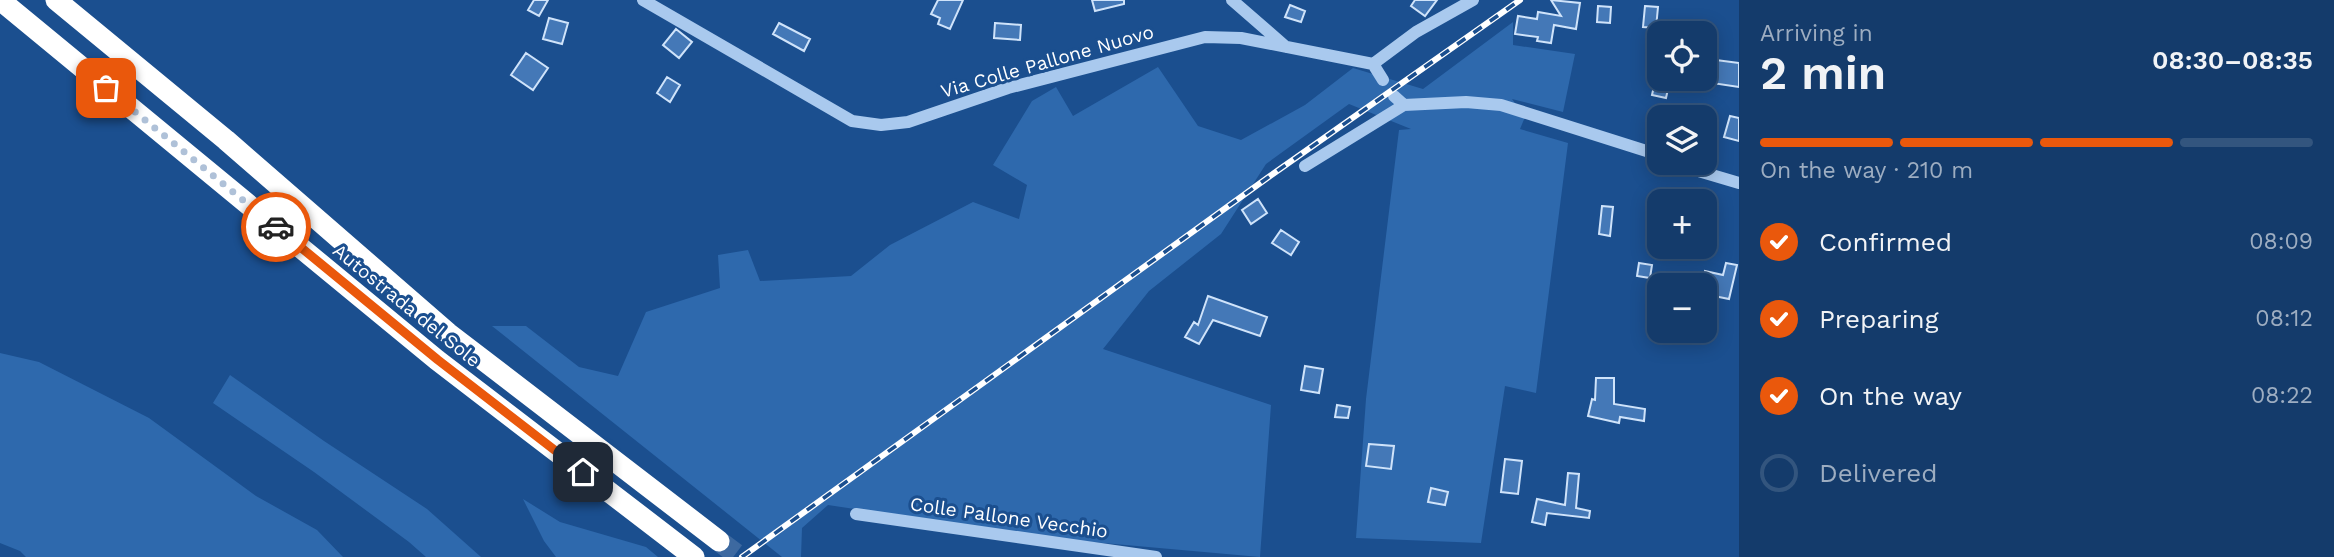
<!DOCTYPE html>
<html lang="en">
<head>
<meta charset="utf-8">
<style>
  :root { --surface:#143b6b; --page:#214673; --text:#f1f3f6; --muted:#9dadc1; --line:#33557e; --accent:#ea580c }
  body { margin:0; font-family:"Work Sans",sans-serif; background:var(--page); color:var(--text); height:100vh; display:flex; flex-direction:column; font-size:26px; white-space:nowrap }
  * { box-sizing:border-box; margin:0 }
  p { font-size:23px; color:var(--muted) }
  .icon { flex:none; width:38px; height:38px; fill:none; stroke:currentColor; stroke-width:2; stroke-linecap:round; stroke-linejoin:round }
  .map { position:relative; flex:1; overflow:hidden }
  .drawer { display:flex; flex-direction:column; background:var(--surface); width:595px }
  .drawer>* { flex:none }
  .tools { position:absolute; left:1647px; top:21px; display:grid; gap:14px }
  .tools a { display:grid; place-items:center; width:70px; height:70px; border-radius:14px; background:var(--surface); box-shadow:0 4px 18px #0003,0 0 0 2px var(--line); font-size:35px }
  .pin { position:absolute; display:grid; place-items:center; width:60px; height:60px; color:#fff; margin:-30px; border-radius:14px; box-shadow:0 4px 10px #0006 }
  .courier { position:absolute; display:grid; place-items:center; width:70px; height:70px; margin:-35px; border:5px solid #ea580c; border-radius:50%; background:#fff; color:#222; box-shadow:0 2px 9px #0007 }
  .headline em { font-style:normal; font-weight:600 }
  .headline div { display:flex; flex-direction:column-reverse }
  .headline { display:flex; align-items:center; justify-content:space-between; height:119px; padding:0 21px }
  h1 { font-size:46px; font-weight:600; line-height:52px }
  .bar { display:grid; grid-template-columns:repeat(4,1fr); gap:10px 7px; align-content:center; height:84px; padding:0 21px }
  .bar i { height:9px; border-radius:5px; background:var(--line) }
  .bar .current { background:var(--accent) }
  .bar p { grid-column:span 4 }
  ol { padding:0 21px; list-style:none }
  li { display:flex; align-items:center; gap:21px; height:77px }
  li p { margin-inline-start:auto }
  li .icon { padding:7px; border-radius:50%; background:var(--accent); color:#fff; stroke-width:4 }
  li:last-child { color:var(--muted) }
  li i { width:38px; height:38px; border:4px solid var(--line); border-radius:50% }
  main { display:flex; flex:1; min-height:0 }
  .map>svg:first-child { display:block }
</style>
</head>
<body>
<main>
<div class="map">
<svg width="1739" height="557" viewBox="0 0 1739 557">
  <rect width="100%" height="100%" fill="#1b4f8f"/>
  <path fill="#2e69ad" d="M 1513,22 L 1513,45 L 1575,54 L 1563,112 L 1512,99 L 1525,117 L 1520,129 L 1568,143 L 1536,393 L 1505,386 L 1481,543 L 1356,538 L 1366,399 L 1399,130 L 1411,129 L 1349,104 L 1266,164 L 1221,234 L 1149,291 L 1103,349 L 1271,405 L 1260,557 L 1047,538 L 828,505 L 802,528 L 801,557 L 782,557 L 492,326 L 526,326 L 579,367 L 618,376 L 646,312 L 720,288 L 718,255 L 748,250 L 760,281 L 851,276 L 890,245 L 973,202 L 1019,219 L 1027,185 L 993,165 L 1032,101 L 1056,87 L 1073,116 L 1158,67 L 1198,126 L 1241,140 L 1305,105 L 1353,68 L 1423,89 Z
    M 0,353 L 39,362 L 149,418 L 256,496 L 317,530 L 343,557 L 26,557 L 20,551 L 0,543 Z
    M 230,375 L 324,441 L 427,509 L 481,557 L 426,557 L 409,542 L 314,472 L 213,403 Z
    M 523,499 L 560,522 L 646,547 L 658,557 L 556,557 L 544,541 Z"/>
  <path fill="#4478b7" stroke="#cfe3fa" stroke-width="2" d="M 534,0 L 548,0 L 539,16 L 528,10 Z
    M 938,0 L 963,0 L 950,29 L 938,24 L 940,18 L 931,14 Z
    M 1092,0 L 1124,0 L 1124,4 L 1095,11 Z
    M 1415,0 L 1437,0 L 1425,16 L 1411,6 Z
    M 1551,0 L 1580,3 L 1576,29 L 1554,25 L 1551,43 L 1537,41 L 1538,37 L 1515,34 L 1518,16 L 1537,19 L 1538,12 L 1561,16 Z
    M 1290,5 L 1305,11 L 1301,22 L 1285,17 Z
    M 1598,6 L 1611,7 L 1610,23 L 1597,22 Z
    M 1645,6 L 1658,7 L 1656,28 L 1643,27 Z
    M 549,18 L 568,23 L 562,44 L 543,39 Z
    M 779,23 L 810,39 L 804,51 L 773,34 Z
    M 995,23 L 1021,25 L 1020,40 L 994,38 Z
    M 676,29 L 692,42 L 679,58 L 663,45 Z
    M 526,53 L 548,68 L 533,90 L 511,75 Z
    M 1716,60 L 1739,63 L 1739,87 L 1712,83 Z
    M 667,77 L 680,85 L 670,102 L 657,93 Z
    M 1656,77 L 1670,80 L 1666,98 L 1652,95 Z
    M 1730,116 L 1739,118 L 1739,141 L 1724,137 Z
    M 1258,199 L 1267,213 L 1251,224 L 1242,210 Z
    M 1602,206 L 1613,207 L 1610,236 L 1599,234 Z
    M 1281,230 L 1299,242 L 1291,255 L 1272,243 Z
    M 1639,263 L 1652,265 L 1650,278 L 1637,276 Z
    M 1726,263 L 1737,265 L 1729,299 L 1704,294 L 1704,285 L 1702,285 L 1705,271 L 1723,275 Z
    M 1208,296 L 1267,317 L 1260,336 L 1213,320 L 1199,344 L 1185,337 L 1194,322 L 1198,325 Z
    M 1305,366 L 1323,369 L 1319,393 L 1301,390 Z
    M 1596,378 L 1614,378 L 1614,404 L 1645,409 L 1644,421 L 1620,417 L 1619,423 L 1588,416 L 1592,399 L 1595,400 Z
    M 1337,405 L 1350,407 L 1348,418 L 1335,417 Z
    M 1369,444 L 1394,446 L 1391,469 L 1366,466 Z
    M 1505,459 L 1522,461 L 1518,494 L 1501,492 Z
    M 1568,473 L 1579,474 L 1576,508 L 1590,511 L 1589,518 L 1547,513 L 1545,525 L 1532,522 L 1537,499 L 1565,505 Z
    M 1431,488 L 1448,492 L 1445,505 L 1428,502 Z"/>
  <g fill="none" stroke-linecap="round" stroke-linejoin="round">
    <path stroke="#3d69a0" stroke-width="21" stroke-dasharray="21 10" stroke-linecap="butt" d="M 719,541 L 740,557"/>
    <path stroke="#a9c9ee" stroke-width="12" d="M 643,0 L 852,121 L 881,125 L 908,122 L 1008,88 L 1205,37 L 1241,38 L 1373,64 L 1416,32 L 1473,0
      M 1232,0 L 1286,47
      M 1373,64 L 1383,80
      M 1394,96 L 1404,105 L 1466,102 L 1501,105 L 1659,155
      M 1681,163 L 1695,170 L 1739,183
      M 1305,166 L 1404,105
      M 856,514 L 1156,557"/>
    <path stroke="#fff" stroke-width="21" d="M 0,0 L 437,360 L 694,557
      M 56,0 L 226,140 L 448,333 L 719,541"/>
    <defs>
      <path id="rail" d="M 742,557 L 1270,176 L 1520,0"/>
    </defs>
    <use href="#rail" stroke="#fff" stroke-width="6"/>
    <use href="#rail" stroke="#1b4f8f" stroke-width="3.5" stroke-dasharray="10" stroke-linecap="butt"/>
  </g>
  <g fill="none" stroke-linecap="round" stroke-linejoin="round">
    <path stroke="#afc1d8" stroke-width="7" stroke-dasharray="0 12.6" d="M 106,88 L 276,227"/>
    <path stroke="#ea580c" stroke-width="9" d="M 276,227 L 438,360 L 583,472"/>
  </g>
  <g text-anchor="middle" stroke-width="6" stroke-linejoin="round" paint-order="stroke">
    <g font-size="19" fill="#fff" stroke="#1b4f8f">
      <text transform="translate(1047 61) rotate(-16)" y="7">Via Colle Pallone Nuovo</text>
      <text transform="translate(407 305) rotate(39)" y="7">Autostrada del Sole</text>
      <text transform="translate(1009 517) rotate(8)" y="7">Colle Pallone Vecchio</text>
    </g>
  </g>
</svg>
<div class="tools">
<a><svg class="icon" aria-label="locate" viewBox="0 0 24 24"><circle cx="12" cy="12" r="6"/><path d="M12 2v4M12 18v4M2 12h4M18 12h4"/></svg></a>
<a><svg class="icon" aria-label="layers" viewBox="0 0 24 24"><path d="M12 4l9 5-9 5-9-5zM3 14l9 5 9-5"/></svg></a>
<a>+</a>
<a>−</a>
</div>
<div class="pin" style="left:106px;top:88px;background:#ea580c"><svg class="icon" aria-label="bag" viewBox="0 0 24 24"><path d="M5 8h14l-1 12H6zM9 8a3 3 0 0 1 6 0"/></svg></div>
<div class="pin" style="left:583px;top:472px;background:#1f2937"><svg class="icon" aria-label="home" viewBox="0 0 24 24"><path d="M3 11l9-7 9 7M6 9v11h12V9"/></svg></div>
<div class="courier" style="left:276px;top:227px"><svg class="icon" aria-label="car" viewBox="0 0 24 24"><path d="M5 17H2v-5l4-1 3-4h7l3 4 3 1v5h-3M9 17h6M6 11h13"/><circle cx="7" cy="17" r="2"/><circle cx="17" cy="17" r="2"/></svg></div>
</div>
<section class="drawer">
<div class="headline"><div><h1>2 min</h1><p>Arriving in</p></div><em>08:30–08:35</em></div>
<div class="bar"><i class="current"></i><i class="current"></i><i class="current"></i><i></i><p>On the way · 210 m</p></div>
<ol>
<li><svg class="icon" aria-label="check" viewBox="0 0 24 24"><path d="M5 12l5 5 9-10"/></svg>Confirmed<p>08:09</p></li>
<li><svg class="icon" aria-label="check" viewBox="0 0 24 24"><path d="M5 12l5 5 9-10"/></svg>Preparing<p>08:12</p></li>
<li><svg class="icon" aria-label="check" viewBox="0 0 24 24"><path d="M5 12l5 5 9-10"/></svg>On the way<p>08:22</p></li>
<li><i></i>Delivered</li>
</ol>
</section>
</main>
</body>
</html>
